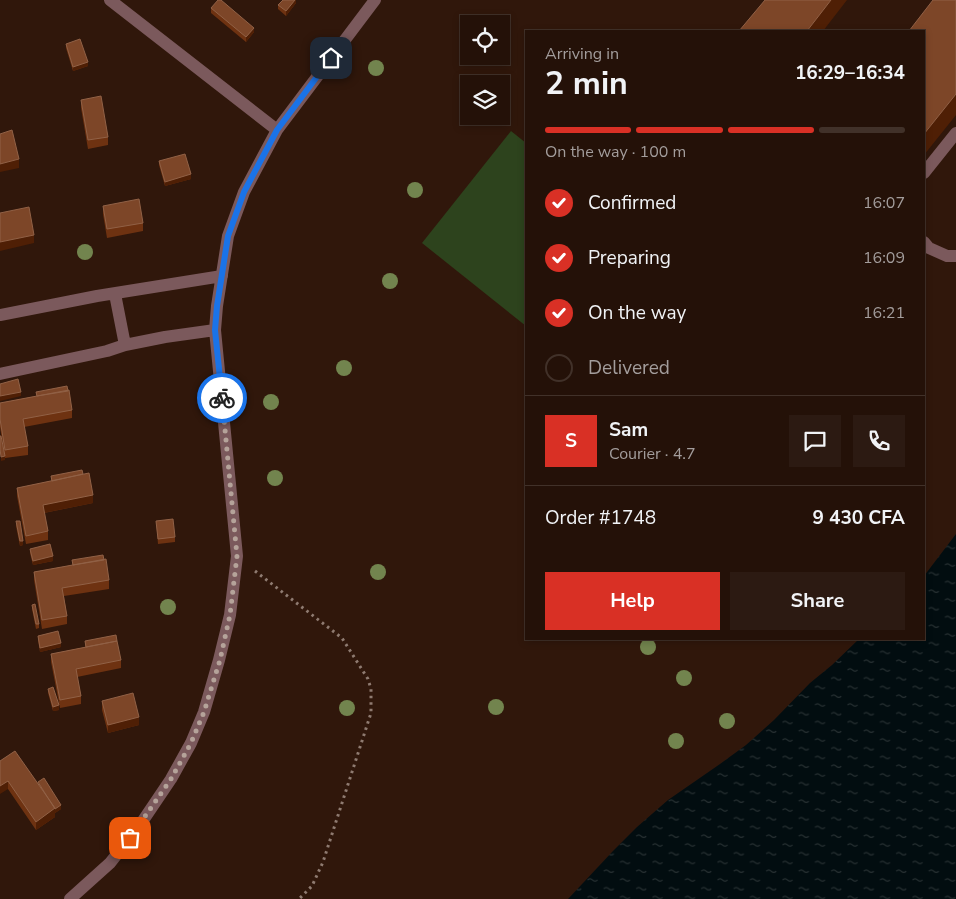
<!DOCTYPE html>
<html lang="en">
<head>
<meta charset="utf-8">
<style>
  :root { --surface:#241108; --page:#2c1a12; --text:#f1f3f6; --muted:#a39d9c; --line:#413129; --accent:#d93025 }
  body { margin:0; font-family:"Nunito Sans",sans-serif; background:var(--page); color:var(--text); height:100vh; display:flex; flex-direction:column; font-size:19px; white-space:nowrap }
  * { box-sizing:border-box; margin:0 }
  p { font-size:16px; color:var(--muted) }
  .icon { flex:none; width:28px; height:28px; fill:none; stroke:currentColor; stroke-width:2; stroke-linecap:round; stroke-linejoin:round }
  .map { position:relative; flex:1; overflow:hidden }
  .details { position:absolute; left:525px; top:30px; width:400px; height:610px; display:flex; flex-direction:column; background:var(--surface); border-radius:0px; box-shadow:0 2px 8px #0003,0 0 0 1px var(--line) }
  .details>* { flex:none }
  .controls { position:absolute; left:460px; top:15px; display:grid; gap:10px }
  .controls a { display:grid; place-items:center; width:50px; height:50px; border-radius:0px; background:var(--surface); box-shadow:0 2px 8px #0003,0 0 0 1px var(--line); font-size:25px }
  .pin { position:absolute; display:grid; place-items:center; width:42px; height:42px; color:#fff; margin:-21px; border-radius:10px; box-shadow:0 2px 8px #0006 }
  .courier { position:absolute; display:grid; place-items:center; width:50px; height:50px; margin:-25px; border:4px solid #1a73e8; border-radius:50%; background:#fff; color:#222; box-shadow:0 1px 6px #0007 }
  .summary em { font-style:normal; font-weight:700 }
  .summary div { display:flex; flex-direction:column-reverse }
  .summary { display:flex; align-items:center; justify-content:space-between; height:85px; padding:0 20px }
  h1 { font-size:32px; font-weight:700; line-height:38px }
  .bar { display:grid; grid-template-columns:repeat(4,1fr); gap:8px 5px; align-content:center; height:60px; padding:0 20px }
  .bar i { height:6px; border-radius:4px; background:var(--line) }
  .bar .active { background:var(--accent) }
  .bar p { grid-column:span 4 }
  .line { display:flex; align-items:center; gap:12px; padding:0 20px; border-top:1px solid var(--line) }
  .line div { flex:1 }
  .round { display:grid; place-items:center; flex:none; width:52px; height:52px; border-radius:0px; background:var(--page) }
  ol { padding:0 20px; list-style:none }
  li { display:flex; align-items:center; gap:15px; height:55px }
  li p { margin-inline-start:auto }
  li .icon { padding:5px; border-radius:50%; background:var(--accent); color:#fff; stroke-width:4 }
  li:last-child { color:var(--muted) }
  li i { width:28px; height:28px; border:2px solid var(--line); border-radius:50% }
  .cta { display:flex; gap:10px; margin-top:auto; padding:10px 20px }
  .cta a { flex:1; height:58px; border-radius:0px; background:var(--accent); color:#fff; font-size:20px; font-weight:700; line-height:58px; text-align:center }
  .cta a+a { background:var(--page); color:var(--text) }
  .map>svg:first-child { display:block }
</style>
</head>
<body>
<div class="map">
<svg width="956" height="899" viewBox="0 0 956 899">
  <defs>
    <pattern id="water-ripples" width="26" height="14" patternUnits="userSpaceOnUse" patternTransform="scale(1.25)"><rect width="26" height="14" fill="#020d10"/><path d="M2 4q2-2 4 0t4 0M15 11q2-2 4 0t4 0" fill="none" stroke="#283133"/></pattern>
  </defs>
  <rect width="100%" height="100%" fill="#30170b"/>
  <path fill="#2d431d" d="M 511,131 L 526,143 L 526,326 L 422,243 Z"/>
  <path fill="url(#water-ripples)" d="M 956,534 L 956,899 L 568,899 L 613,851 L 637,827 L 668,800 L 720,764 L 746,745 L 774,720 L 810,683 L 832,665 L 859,639 L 924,639 L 924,576 Z"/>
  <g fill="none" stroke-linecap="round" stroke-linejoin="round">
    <path stroke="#8f7b71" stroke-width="3" stroke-dasharray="2.5 4" stroke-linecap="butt" d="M 255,571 L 342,638 L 368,679 L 371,689 L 371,713 L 323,862 L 312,886 L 299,899"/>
    <path stroke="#7b595c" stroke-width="12" d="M 924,173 L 956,133
      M 924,242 L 929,248 L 947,256 L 956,256"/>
    <path stroke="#7b595c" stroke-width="12" d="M 110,0 L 277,130
      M 115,294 L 125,345
      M 0,315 L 97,296 L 222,276
      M 0,374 L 107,351 L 125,345 L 165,337 L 215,330
      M 70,899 L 110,863 L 140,825 L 171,779 L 191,743 L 204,712 L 219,660 L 230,615 L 237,556 L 215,330 L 217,306 L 228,236 L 244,192 L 277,130 L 375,0"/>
  </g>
  <g fill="#72844e">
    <circle cx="376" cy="68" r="8"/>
    <circle cx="415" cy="190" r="8"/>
    <circle cx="85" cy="252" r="8"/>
    <circle cx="390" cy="281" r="8"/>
    <circle cx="344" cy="368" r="8"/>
    <circle cx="271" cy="402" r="8"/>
    <circle cx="275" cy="478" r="8"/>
    <circle cx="378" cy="572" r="8"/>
    <circle cx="168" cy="607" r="8"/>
    <circle cx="648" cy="647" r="8"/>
    <circle cx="684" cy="678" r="8"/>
    <circle cx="496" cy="707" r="8"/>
    <circle cx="347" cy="708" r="8"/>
    <circle cx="727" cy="721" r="8"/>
    <circle cx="676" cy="741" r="8"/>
  </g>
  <path fill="#6e3211" d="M 296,0 L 296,3 L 286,16 L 278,9 L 278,5 Z
    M 211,8 L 254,32 L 246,42 L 211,13 Z
    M 66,44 L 88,66 L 73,71 L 66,48 Z
    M 81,100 L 108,137 L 108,145 L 88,149 L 81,108 Z
    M 159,161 L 191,179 L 165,186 L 159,165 Z
    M 103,206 L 143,223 L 143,231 L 107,238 L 103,214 Z
    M 36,392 L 72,410 L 72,418 L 24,427 L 28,446 L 28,455 L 5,458 L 0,427 L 0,403 L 36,396 Z
    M 51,476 L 93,503 L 44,513 L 48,531 L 48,540 L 26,544 L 17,496 L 17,488 L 51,481 Z
    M 16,521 L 23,545 L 20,546 L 16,526 Z
    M 156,521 L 175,537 L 175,542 L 158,544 Z
    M 30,549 L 53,561 L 33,565 L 30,553 Z
    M 72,560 L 109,580 L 109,589 L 64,596 L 67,616 L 67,624 L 42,629 L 34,580 L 34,572 L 72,565 Z
    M 32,605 L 39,624 L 39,628 L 36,629 L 32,609 Z
    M 38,636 L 61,647 L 40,652 L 38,640 Z
    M 85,641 L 121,660 L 121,668 L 77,677 L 81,696 L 81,704 L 60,708 L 51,662 L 51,654 L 85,647 Z
    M 48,689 L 59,710 L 53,711 L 48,693 Z
    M 102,701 L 139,725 L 108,733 L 102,710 Z
    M 0,761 L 38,783 L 61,809 L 55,813 L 55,817 L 36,830 L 8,789 Z"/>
  <path fill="#4f1f05" d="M 295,0 L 296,0 L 296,3 L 286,16 L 286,11 Z
    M 831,0 L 847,0 L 823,31 L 807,31 Z
    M 254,28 L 254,32 L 246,42 L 246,37 Z
    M 88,62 L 88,66 L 73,71 L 73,67 Z
    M 956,94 L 956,115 L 924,155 L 924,134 Z
    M 19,159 L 19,168 L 0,172 L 0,164 Z
    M 191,174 L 191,179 L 165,186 L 165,182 Z
    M 34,235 L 34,243 L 0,251 L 0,242 Z
    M 21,392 L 21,396 L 0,401 L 0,396 Z
    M 5,456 L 5,460 L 1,461 L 1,457 Z
    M 93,495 L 93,503 L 43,513 L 43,505 Z
    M 20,541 L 23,541 L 23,545 L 20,546 Z
    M 53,556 L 53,561 L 33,565 L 33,561 Z
    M 61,643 L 61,647 L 40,652 L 40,648 Z
    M 59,705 L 59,710 L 53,711 L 53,707 Z
    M 139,717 L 139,725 L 108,733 L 108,725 Z
    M 8,781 L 8,789 L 0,794 L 0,786 Z
    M 61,805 L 61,809 L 55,813 L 55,809 Z
    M 55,808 L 55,817 L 36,830 L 36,822 Z"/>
  <path fill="#7d4628" stroke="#916146" d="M 218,0 L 221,0 L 254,28 L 246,37 L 211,8 Z
    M 283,0 L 295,0 L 286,11 L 278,5 Z
    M 765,0 L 831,0 L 807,31 L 739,31 Z
    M 933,0 L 956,0 L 956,94 L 924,134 L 924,31 L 909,31 Z
    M 80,39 L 88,62 L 73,67 L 66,44 Z
    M 101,96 L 108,137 L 88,140 L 81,100 Z
    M 12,130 L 19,159 L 0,164 L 0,134 Z
    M 185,154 L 191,174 L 165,182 L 159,161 Z
    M 139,199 L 143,223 L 107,229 L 103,206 Z
    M 29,207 L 34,235 L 0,242 L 0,213 Z
    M 18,379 L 21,392 L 0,396 L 0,384 Z
    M 67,386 L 68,391 L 37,396 L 36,392 Z
    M 69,390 L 72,410 L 23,419 L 28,446 L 5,450 L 0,419 L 0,403 Z
    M 0,436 L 1,436 L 5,456 L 1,457 L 0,449 Z
    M 82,470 L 83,474 L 52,481 L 51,476 Z
    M 89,473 L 93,495 L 43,505 L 48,531 L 26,536 L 17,488 Z
    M 173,519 L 175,537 L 158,539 L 156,521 Z
    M 16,521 L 20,521 L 23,541 L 20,541 Z
    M 50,544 L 53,556 L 33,561 L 30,549 Z
    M 103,555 L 104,560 L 73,565 L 72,560 Z
    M 106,559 L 109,580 L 62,588 L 67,616 L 42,620 L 34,572 Z
    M 35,604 L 39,624 L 36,624 L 32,605 Z
    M 58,631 L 61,643 L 40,648 L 38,636 Z
    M 116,635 L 117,641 L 86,647 L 85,641 Z
    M 117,641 L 121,660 L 76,669 L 81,696 L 60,700 L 51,654 Z
    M 53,687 L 59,705 L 53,707 L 48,689 Z
    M 133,693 L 139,717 L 108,725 L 102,701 Z
    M 15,751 L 55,808 L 36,822 L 8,781 L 0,786 L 0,761 Z
    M 44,778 L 61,805 L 55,809 L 38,782 Z"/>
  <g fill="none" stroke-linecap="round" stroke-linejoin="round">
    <path stroke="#b5a39a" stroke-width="5" stroke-dasharray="0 9" d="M 130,838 L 171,779 L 191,743 L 204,712 L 220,660 L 230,615 L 237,556 L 222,398"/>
    <path stroke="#1a73e8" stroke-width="6" d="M 222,398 L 215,330 L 217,306 L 228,236 L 244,192 L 277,130 L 331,58"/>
  </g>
</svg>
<div class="controls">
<a><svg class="icon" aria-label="locate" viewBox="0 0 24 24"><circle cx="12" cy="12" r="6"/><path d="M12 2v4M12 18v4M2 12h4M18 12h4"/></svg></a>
<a><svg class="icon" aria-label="layers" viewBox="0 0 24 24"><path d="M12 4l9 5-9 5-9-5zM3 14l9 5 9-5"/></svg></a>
</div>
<div class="pin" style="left:130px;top:838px;background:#ea580c"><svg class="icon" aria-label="bag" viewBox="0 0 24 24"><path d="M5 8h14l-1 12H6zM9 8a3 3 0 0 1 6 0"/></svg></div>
<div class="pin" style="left:331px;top:58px;background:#1f2937"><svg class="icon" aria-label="home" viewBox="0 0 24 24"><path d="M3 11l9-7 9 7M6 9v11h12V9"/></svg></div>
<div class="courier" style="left:222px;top:398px"><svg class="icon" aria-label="bike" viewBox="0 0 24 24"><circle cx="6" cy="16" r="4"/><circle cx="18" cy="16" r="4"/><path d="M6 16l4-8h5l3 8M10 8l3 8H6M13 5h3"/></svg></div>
<section class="details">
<div class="summary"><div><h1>2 min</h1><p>Arriving in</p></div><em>16:29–16:34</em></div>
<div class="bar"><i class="active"></i><i class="active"></i><i class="active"></i><i></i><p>On the way · 100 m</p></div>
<ol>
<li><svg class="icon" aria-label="check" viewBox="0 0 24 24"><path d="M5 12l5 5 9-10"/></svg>Confirmed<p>16:07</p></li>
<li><svg class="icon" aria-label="check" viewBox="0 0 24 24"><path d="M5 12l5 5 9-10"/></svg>Preparing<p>16:09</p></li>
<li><svg class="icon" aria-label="check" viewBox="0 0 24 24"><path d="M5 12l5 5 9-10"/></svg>On the way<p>16:21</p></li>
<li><i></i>Delivered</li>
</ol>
<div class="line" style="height:90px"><b class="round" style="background:var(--accent);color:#fff">S</b><div><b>Sam</b><p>Courier · 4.7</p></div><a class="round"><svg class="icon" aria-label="chat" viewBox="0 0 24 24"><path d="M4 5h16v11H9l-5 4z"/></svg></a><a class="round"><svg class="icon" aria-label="phone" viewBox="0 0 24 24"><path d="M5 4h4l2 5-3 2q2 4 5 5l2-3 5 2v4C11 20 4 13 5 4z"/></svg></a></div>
<div class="line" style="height:65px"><div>Order #1748</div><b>9 430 CFA</b></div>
<div class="cta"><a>Help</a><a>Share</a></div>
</section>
</div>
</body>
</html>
